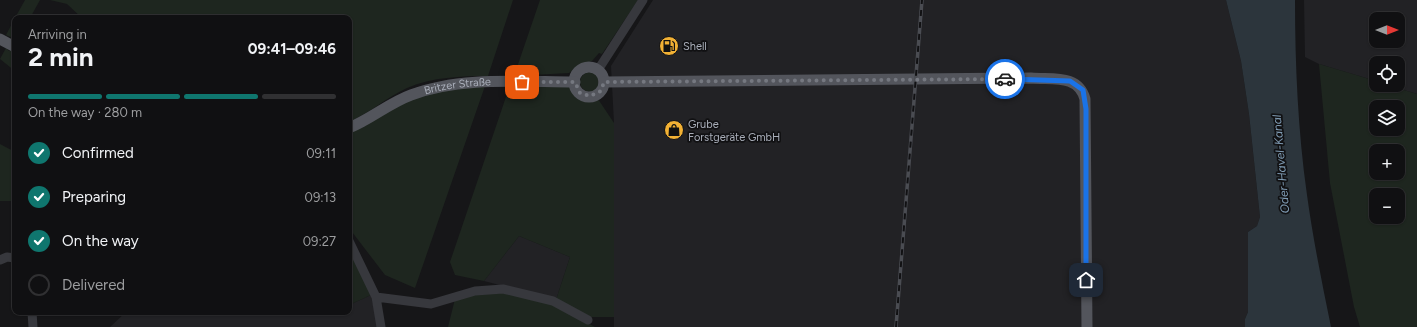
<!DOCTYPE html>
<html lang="en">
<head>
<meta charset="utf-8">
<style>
  :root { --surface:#101012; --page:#1e1e20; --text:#f1f3f6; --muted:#9c9d9f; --line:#303032; --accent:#0f766e }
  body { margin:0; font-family:Figtree,sans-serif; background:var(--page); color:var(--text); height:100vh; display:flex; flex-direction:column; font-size:15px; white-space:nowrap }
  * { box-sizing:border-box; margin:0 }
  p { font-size:13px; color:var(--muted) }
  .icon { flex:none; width:22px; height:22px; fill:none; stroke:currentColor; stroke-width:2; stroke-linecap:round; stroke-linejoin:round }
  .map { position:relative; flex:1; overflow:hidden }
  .side { position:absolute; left:12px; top:15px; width:340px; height:300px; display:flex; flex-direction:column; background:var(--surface); border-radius:8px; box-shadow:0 1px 3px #0004,0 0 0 1px var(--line) }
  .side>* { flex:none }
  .needle { width:26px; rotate:90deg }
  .controls { position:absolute; left:1369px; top:12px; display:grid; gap:8px }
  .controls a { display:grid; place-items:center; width:36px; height:36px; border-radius:8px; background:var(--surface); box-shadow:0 1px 3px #0004,0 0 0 1px var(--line); font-size:20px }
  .pin { position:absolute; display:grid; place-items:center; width:34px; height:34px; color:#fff; margin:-17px; border-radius:8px; box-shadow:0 2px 6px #0006 }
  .courier { position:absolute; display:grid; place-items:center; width:40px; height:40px; margin:-20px; border:3px solid #1a73e8; border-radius:50%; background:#fff; color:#222; box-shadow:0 1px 5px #0007 }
  .headline em { font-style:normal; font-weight:700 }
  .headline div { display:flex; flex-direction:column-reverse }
  .headline { display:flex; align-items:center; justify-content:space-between; height:68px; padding:0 16px }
  h1 { font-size:26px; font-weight:700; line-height:30px }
  .bar { display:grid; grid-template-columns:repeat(4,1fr); gap:6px 4px; align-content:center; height:48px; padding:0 16px }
  .bar i { height:5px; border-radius:3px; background:var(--line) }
  .bar .on { background:var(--accent) }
  .bar p { grid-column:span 4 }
  ol { padding:0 16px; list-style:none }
  li { display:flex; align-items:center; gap:12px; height:44px }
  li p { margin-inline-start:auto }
  li .icon { padding:4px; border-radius:50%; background:var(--accent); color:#fff; stroke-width:4 }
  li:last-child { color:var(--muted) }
  li i { width:22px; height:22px; border:2px solid var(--line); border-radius:50% }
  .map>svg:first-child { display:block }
</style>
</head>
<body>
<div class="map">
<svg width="1417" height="327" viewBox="0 0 1417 327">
  <rect width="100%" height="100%" fill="#161618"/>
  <path fill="#222225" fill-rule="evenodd" d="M 653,0 L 1226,0 L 1241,61 L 1249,114 L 1260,217 L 1257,226 L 1248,232 L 1248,312 L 1245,319 L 1245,327 L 614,327 L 614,123 L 611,66 Z
    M 1304,0 L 1417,0 L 1417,94 L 1387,85 L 1398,85 L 1398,63 L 1376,63 L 1376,81 L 1319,64 L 1305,57 ZM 1376,19 L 1398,19 L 1398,41 L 1376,41 Z
    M 519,236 L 570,257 L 556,300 L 484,281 Z
    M 371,295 L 378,327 L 110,327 L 126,312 L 349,312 L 349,305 Z"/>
  <path fill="#1e261f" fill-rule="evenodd" d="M 25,0 L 40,0 L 30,18 L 15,18 Z
    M 50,0 L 513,0 L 488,76 C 462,76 432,77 407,88 C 387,97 371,112 351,121 L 349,119 L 349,18 L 82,18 L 67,4 Z
    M 540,0 L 638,0 L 602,54 L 599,53 L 592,61 L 580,64 L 569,73 L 514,76 Z
    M 15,18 L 15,39 L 6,35 Z
    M 6,48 L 9,51 L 13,49 L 15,50 L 15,71 L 0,59 Z
    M 1319,64 L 1376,81 L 1376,85 L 1387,85 L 1417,94 L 1417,327 L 1360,327 L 1354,307 L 1330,183 ZM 1376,107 L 1398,107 L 1398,129 L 1376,129 ZM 1376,151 L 1398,151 L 1398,173 L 1376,173 ZM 1376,195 L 1398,195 L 1398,217 L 1376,217 Z
    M580 82a10 10 0 1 1 20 0a10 10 0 1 1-20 0Z
    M 510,85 L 569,87 L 584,98 L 598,99 L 614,123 L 614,317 L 591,317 L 556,300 L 570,257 L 519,236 L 484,281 L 455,275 L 450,262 Z
    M 485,86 L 415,288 L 385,275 L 349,228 L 349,132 L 398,104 L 427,93 Z
    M 0,144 L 15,152 L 15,201 L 0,201 Z
    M 349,258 L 355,260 L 371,295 L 349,305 Z
    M 502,293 L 552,304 L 595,327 L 448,327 L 455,299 L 476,294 Z"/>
  <path fill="#2c353c" d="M 1226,0 L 1295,0 C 1295,65 1298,131 1307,195 C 1313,239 1322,283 1331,327 L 1245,327 L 1245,319 L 1248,312 L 1248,232 L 1257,226 L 1260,217 L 1249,114 L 1241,61 Z"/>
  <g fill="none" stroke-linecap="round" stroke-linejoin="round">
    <path stroke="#37383d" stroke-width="9" d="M 598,70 L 643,0
      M 349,241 L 376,297 L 381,327
      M 0,260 L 7,257 L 15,258
      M 376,297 L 431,304 L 475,291 L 503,289 L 553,301 L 588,320
      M 32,312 L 33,327"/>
    <g stroke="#53555c" stroke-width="11">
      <path d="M 0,39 L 15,47"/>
      <circle cx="589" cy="82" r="15"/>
      <path d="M 604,82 L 1031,78 C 1053,80 1078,74 1085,99 L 1087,327"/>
      <path id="s1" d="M 349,128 C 371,119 389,103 411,95 C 460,76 523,82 575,82"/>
    </g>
    <defs>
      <path id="rail" d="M 896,327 L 922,0"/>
    </defs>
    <use href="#rail" stroke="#4a4c52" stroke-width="3.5"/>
    <use href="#rail" stroke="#111113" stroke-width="2" stroke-dasharray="6" stroke-linecap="butt"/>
  </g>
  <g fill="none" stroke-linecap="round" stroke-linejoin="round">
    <path stroke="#757880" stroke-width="4" stroke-dasharray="0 7.2" d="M 522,82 L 575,82 L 580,93 L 590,96 L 601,91 L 604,82 L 1005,79"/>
    <path stroke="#1a73e8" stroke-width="5" d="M 1005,79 L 1070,81 L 1083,90 L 1086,109 L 1086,280"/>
  </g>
  <defs>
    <symbol id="fuel-disc" viewBox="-11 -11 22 22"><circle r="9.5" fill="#f2b134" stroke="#111113"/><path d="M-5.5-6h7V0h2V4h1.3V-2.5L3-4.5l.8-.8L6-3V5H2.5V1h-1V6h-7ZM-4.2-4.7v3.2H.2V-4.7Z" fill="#111"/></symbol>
    <symbol id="shop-disc" viewBox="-11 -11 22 22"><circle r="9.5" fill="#f2b134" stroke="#111113"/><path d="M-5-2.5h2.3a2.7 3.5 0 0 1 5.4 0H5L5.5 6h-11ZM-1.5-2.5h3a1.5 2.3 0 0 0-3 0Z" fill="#111"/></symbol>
  </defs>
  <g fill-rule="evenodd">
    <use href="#fuel-disc" x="658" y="35" width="22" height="22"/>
    <use href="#shop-disc" x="663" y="119" width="22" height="22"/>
  </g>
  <g text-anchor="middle" stroke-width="3.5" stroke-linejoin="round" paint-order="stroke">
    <g font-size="11" fill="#a8adb8" stroke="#111113" text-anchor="start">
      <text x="683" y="50">Shell</text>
      <text x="688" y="128">Grube<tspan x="688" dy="13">Forstgeräte GmbH</tspan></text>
    </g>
    <g font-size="11" fill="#a8adb8" stroke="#111113">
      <text dy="4" stroke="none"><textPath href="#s1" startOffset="118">Britzer Straße</textPath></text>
    </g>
    <g font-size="12" font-style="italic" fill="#7f9bb3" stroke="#111113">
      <text transform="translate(1281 164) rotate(-95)" y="4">Oder-Havel-Kanal</text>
    </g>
  </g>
</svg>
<div class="controls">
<a><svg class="needle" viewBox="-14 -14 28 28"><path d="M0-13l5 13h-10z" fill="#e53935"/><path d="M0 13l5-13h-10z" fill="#9c9d9f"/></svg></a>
<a><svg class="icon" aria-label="locate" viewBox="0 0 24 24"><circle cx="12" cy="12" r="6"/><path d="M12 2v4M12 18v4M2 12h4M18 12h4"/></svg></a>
<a><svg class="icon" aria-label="layers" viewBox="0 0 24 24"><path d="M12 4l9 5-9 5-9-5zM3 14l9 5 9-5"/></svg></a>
<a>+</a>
<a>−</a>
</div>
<div class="pin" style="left:522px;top:82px;background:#ea580c"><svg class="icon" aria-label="bag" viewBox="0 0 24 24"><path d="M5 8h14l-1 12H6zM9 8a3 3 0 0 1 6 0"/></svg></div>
<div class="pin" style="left:1086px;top:280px;background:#1f2937"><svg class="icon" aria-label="home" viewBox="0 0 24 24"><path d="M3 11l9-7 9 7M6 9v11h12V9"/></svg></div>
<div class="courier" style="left:1005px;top:79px"><svg class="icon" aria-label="car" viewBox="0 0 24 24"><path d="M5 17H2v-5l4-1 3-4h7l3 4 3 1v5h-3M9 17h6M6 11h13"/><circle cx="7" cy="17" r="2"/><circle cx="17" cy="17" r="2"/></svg></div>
<section class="side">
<div class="headline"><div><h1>2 min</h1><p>Arriving in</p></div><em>09:41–09:46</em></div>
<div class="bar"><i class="on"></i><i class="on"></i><i class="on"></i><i></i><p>On the way · 280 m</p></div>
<ol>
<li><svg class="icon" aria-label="check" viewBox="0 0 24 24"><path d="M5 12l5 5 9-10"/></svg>Confirmed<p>09:11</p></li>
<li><svg class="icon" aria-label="check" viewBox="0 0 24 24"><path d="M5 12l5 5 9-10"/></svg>Preparing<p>09:13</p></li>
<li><svg class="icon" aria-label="check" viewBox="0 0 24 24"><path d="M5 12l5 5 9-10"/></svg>On the way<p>09:27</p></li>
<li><i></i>Delivered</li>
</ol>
</section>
</div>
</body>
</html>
